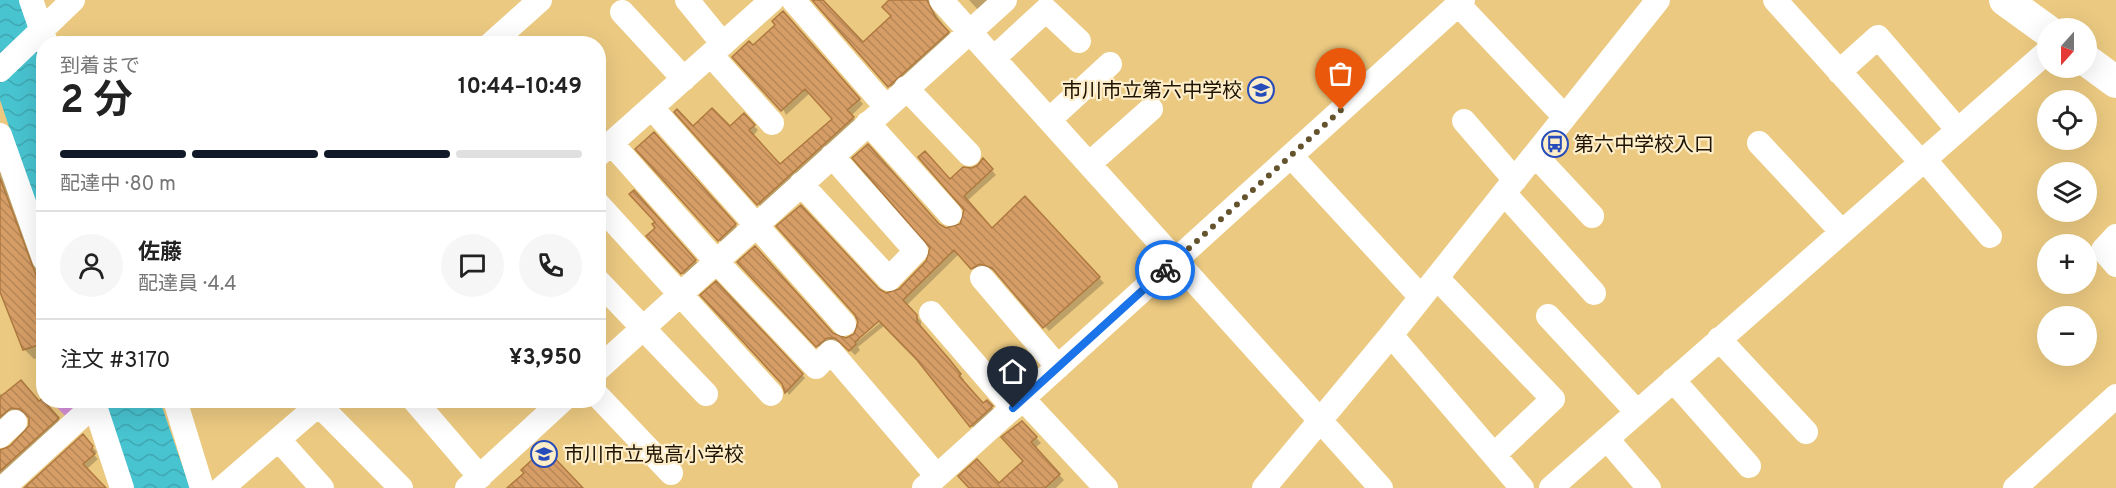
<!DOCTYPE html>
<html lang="ja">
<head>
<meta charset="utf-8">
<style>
  :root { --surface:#fff; --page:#f6f6f6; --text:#222; --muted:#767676; --line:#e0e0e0; --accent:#111827 }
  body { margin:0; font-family:Overpass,"Noto Sans JP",sans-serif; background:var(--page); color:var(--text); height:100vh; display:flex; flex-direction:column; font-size:22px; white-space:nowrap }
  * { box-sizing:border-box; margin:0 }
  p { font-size:20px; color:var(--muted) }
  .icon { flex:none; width:33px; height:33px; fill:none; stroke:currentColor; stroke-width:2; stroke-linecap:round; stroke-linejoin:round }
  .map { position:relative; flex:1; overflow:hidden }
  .sheet { position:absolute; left:36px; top:36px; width:570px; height:372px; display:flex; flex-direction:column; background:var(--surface); border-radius:24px; box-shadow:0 6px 24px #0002 }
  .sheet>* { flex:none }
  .needle { width:39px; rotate:201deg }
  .tools { position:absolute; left:2037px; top:18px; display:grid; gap:12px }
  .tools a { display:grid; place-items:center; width:60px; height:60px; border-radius:50%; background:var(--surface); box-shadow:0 6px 24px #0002; font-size:30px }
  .pin { position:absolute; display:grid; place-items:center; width:51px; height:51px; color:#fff; margin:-62px -26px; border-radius:50% 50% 50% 0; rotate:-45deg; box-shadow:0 0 6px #0007 }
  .pin .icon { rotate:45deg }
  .courier { position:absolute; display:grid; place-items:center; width:60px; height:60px; margin:-30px; border:4px solid #1a73e8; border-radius:50%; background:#fff; color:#222; box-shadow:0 2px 8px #0007 }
  .headline em { font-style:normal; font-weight:700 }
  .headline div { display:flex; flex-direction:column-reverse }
  .headline { display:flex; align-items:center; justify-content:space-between; height:102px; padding:0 24px }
  h1 { font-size:39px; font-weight:700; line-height:45px }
  .bar { display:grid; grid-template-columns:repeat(4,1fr); gap:9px 6px; align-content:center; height:72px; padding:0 24px }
  .bar i { height:8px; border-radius:4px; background:var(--line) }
  .bar .current { background:var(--accent) }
  .bar p { grid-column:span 4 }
  .line { display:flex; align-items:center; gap:15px; padding:0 24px; border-top:2px solid var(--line) }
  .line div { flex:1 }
  .round { display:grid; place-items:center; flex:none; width:63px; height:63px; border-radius:32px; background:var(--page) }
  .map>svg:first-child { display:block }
</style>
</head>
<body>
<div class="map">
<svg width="2116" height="488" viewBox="0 0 2116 488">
  <defs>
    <pattern id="water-waves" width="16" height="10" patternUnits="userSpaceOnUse" patternTransform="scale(1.5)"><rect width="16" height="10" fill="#48c3d0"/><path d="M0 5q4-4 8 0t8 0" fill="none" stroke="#3fa7b1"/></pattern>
    <pattern id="building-back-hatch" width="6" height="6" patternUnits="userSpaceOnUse" patternTransform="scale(1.5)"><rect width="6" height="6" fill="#d69e66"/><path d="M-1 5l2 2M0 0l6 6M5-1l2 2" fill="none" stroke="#b78757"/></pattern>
  </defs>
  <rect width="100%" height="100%" fill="#ebc981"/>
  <path fill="#d58fd8" d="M 51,401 L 89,401 L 70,421 Z"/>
  <path fill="url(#water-waves)" d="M 0,0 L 21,0 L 43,66 L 43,227 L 0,100 Z
    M 103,401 L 160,401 L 190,488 L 133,488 Z"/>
  <path fill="#0003" fill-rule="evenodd" d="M 888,0 L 935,0 L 932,9 L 953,38 L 894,92 L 863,44 L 893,16 Z
    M 969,0 L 995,0 L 981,13 Z
    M 788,17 L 863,104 L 851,116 L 858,123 L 763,209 L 676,112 L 693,128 L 730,128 L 744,116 L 758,130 L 753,136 L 780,166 L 834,119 L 810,93 L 786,115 L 753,47 Z
    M 654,134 L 738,228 L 722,243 L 637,149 Z
    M 0,158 L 44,281 L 44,356 L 34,359 L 24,349 L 0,287 Z
    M 983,160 L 996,175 L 967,201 L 992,230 L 1025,198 L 1104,283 L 1049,331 L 998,272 L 986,268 L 977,273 L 959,254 L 906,306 L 921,321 L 921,328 L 954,366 L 964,380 L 962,382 L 984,405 L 987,402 L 996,412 L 976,431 L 918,359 L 885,325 L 858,347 L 860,350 L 855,355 L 842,343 L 834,342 L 822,350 L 739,262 L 833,335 L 846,340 L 855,335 L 879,290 L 885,294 L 900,290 L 928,262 L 940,225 L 946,229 L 961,225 L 965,210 L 950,180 L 979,166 ZM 884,315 L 886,318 L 859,340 L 859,336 Z
    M 638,197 L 700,266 L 687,278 L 648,236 L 657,228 L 657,222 Z
    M 716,284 L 805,378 L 789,395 L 783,384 Z
    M 0,394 L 40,403 L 42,401 L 62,423 L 0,480 L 0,450 L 4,451 L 26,433 L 30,418 L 26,413 L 16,412 L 0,428 Z
    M 1022,423 L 1041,443 L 1035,448 L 1064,480 L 1056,488 L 971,488 L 999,484 L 1025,461 Z
    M 87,441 L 97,452 L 94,455 L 98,459 L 87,469 L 104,488 L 26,488 Z"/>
  <path fill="url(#building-back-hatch)" stroke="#ae7940" stroke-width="1.5" d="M 812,0 L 823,0 L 863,42 L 891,16 L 882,7 L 889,0 L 927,0 L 936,18 L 949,32 L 888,87 Z
    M 783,11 L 860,99 L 847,110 L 854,117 L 757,205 L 674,112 L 677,109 L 693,126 L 712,108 L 730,126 L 744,113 L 755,125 L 749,130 L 780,164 L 832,119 L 805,89 L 781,111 L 732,57 L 749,41 L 753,45 L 775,25 L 772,21 Z
    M 654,132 L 736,224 L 718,241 L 635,149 Z
    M 868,144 L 939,224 L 946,228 L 960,224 L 964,210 L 918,157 L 925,151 L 950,179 L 963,167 L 972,168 L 978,165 L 983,158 L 993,169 L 964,196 L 992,228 L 1025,196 L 1100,277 L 1043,328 L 992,268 L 980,264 L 971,269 L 954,250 L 903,300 L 917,315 L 917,322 L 949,359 L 961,374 L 959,376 L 983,403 L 987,400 L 993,406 L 970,427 L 917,360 L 879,321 L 855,342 L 856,344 L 849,351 L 835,338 L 827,338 L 816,347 L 737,262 L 755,246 L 833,333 L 846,338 L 854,334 L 858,322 L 855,315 L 776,226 L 801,205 L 879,289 L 886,293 L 899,289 L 926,261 L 930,248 L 852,158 Z
    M 0,178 L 44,297 L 44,343 L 23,350 L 0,292 Z
    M 634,190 L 696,260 L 681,274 L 646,236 L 655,228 L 652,224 L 655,222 L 629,194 Z
    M 716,281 L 803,374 L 785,393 L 782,384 L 700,295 Z
    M 21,380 L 39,401 L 42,399 L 59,418 L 0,471 L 0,450 L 10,446 L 29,426 L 29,418 L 20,409 L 11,408 L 0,417 L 0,397 Z
    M 1022,421 L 1037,437 L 1031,442 L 1060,474 L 1045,488 L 969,488 L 958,476 L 977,459 L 999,483 L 1023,461 L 1001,437 Z
    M 83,434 L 93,446 L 91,450 L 95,454 L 83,464 L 106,488 L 24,488 Z
    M 545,448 L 583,488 L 507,488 L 524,473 L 521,470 Z"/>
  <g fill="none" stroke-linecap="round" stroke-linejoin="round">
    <path stroke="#fff" stroke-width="24" d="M 31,0 L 46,43
      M 687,0 L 723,44
      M 793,0 L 886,107
      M 941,0 L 1381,488
      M 1775,0 L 1921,162
      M 1458,4 L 1565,117
      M 622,12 L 684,79
      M 491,44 L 540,0
      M 711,55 L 772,123
      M 994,58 L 1046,10 L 1079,41
      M 0,70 L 73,0
      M 1839,72 L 1878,37 L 1958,130
      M 906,88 L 969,154
      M 652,108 L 844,324
      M 1049,120 L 1110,64
      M 1464,121 L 1515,180
      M 868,123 L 950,214
      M 0,135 L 44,259
      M 1759,143 L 1842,232
      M 612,144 L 716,261 L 816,367 L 831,352 L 937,476
      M 598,155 L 772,0
      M 1535,155 L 1592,216
      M 1291,156 L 1421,297
      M 1924,159 L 1990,236
      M 1089,164 L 1151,109
      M 801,184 L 889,279 L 916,251 L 832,156
      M 1504,193 L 1594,293
      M 598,204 L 771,394
      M 2116,236 L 2103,250 L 2116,265
      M 982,278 L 1058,367
      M 1437,278 L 1553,399 L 1494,455
      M 598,281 L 706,394
      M 931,313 L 1013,408
      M 1548,316 L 1637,412
      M 1391,335 L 1522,488
      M 1719,339 L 1806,432
      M 598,369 L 1005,0
      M 1673,380 L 1749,466
      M 598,396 L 671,473
      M 1023,399 L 1106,488
      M 93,400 L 122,488
      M 175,400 L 202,488
      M 414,400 L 480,477
      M 319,405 L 401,488
      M 0,436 L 15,422
      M 1607,439 L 1649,488
      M 280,441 L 322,488
      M 3,488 L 94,405
      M 222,488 L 324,400
      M 467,488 L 563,400
      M 924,488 L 1463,0
      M 1264,488 L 1391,335 L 1658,0
      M 1551,488 L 2048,51
      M 2015,488 L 2116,396"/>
    <path stroke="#fff" stroke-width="32" d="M 2005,0 L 2048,31
      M 2086,60 L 2116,82"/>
  </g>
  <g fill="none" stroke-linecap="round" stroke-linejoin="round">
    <path stroke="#65532d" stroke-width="6" stroke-dasharray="0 10.8" d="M 1165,270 L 1341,110"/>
    <path stroke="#1a73e8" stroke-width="8" d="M 1013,408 L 1165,270"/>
  </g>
  <defs>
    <symbol id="school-ring" viewBox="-11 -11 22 22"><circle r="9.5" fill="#feedc9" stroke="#264bba" stroke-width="1.5"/><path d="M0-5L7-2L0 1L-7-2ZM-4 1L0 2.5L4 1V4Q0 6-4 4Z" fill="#264bba"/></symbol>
    <symbol id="bus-ring" viewBox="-11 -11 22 22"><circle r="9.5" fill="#feedc9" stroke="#264bba" stroke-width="1.5"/><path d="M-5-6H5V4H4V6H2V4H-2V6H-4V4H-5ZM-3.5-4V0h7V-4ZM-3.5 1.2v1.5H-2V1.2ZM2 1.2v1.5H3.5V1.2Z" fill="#264bba"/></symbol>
  </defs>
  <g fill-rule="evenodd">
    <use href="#school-ring" x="1246" y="75" width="30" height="30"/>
    <use href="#bus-ring" x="1540" y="129" width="30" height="30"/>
    <use href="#school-ring" x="529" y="439" width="30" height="30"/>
  </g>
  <g text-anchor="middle" stroke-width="4.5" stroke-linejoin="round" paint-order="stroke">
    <g font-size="20" fill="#1d1300" stroke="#feedc9" text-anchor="start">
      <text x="1242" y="97" text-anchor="end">市川市立第六中学校</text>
      <text x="1574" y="151">第六中学校入口</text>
      <text x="564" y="461">市川市立鬼高小学校</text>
    </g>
  </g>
</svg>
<div class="tools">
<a><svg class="needle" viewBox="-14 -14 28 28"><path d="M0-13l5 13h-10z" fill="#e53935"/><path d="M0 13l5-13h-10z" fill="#767676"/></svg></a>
<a><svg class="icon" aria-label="locate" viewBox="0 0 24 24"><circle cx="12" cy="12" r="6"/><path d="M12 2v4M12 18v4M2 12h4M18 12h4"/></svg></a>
<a><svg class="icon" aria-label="layers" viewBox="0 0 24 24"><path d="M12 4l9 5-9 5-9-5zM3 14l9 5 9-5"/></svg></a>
<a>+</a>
<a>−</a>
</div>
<div class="pin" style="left:1341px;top:110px;background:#ea580c"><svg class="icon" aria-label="bag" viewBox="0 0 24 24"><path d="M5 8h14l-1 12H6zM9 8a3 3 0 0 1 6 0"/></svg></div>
<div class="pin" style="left:1013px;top:408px;background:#1f2937"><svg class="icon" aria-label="home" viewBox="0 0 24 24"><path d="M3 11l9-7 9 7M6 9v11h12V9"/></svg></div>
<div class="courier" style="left:1165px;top:270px"><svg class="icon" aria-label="bike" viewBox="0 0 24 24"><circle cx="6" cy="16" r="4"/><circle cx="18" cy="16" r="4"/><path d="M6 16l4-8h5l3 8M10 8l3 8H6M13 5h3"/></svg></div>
<section class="sheet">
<div class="headline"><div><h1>2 分</h1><p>到着まで</p></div><em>10:44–10:49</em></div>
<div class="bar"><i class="current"></i><i class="current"></i><i class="current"></i><i></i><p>配達中 · 80 m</p></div>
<div class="line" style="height:108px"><a class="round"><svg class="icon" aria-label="person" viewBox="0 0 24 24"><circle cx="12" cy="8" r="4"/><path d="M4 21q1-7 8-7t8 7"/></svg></a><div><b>佐藤</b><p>配達員 · 4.4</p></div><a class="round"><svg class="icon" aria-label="chat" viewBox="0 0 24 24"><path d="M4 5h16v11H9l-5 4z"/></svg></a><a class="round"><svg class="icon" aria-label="phone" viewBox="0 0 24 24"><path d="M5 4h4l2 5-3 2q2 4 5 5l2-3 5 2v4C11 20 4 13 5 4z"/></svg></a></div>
<div class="line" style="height:78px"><div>注文 #3170</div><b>¥3,950</b></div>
</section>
</div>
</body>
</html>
